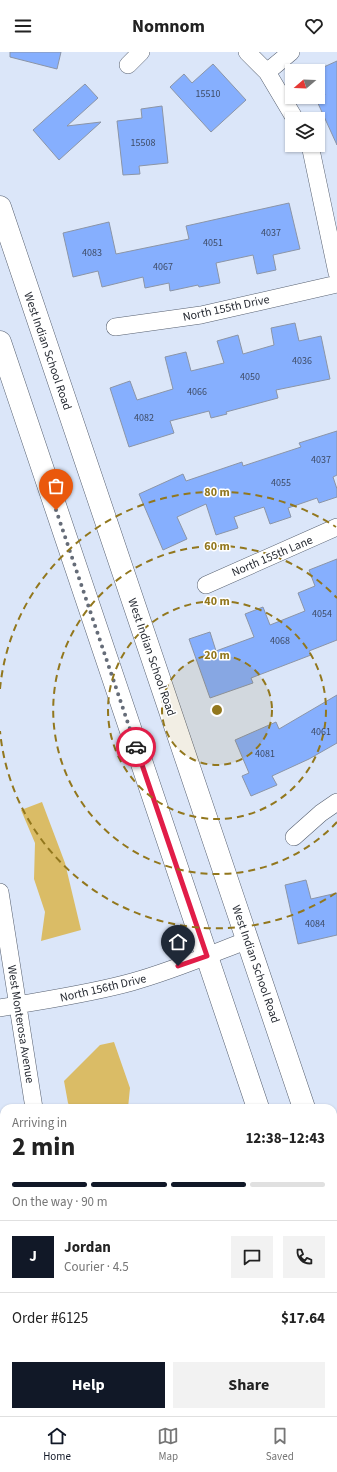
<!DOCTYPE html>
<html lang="en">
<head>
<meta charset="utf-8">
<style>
  :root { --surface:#fff; --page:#f2f2f2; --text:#222; --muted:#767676; --line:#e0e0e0; --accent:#111827 }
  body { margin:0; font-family:"Source Sans 3",sans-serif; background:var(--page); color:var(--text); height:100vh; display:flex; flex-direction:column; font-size:15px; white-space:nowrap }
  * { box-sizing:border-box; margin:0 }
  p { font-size:13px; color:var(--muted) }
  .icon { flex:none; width:22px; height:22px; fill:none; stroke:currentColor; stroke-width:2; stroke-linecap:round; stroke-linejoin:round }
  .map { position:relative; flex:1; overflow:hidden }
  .sheet { position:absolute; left:0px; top:1052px; width:337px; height:312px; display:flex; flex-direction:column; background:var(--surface); border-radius:12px 12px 0 0; box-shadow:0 1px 3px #0004 }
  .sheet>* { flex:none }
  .needle { width:26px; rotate:251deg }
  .fabs { position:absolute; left:285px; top:12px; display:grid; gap:8px }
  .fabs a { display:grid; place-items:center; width:40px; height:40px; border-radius:0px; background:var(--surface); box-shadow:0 1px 3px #0004; font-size:20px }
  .pin { position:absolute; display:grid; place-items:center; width:34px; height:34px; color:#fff; margin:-41px -17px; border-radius:50% 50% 50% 0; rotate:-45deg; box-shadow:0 0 4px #0007 }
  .pin .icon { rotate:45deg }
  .courier { position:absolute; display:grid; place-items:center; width:40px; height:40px; margin:-20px; border:3px solid #e11d48; border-radius:50%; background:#fff; color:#222; box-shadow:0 1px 5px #0007 }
  .summary em { font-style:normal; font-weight:700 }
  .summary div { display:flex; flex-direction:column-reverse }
  .summary { display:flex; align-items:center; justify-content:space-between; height:68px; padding:0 12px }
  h1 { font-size:26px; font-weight:700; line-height:30px }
  .bar { display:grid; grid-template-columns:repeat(4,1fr); gap:6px 4px; align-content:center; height:48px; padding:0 12px }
  .bar i { height:5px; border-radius:3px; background:var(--line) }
  .bar .selected { background:var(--accent) }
  .bar p { grid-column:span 4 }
  .line { display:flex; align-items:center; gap:10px; padding:0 12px; border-top:1px solid var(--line) }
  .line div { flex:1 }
  .round { display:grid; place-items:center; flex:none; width:42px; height:42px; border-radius:0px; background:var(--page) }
  .cta { display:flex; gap:8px; margin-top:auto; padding:8px 12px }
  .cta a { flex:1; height:46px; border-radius:0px; background:var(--accent); color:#fff; font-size:16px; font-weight:700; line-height:46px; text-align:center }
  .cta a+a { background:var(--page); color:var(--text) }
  header { display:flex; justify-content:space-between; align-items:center; height:52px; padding:0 12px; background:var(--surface); font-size:18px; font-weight:700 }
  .tabs { display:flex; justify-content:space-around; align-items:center; height:56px; border-top:1px solid var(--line); background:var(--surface); font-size:11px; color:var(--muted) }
  .tabs a { display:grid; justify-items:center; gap:2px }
  .tabs .selected { color:var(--accent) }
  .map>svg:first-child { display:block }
</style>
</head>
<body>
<header><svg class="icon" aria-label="menu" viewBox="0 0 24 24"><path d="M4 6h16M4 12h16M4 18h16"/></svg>Nomnom<svg class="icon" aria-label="heart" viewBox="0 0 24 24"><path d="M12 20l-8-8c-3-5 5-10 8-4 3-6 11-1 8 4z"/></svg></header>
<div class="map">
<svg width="337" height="1364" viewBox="0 0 337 1364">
  <rect width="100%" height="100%" fill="#dbe6f9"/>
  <path fill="#dabc66" d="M 42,750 L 65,811 L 81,878 L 41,889 L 45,860 L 34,827 L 35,791 L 21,758 Z
    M 114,990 L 130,1036 L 128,1056 L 71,1056 L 68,1051 L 64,1029 L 100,993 Z"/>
  <path fill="#86affe" stroke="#8b95a7" d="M 10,0 L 61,0 L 57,17 L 10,5 Z
    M 337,9 L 337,93 L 316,47 L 325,43 L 318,28 L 318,19 L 315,19 Z
    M 213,12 L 246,48 L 211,80 L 170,35 L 184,22 L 192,31 Z
    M 85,32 L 98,46 L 67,74 L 101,70 L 59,108 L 33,78 Z
    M 162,54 L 168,111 L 139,114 L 140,122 L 123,123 L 117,69 L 142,66 L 141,57 Z
    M 289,151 L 300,197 L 273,203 L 276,218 L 257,222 L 253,203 L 216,211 L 220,231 L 199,235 L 198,233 L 170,239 L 169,231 L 145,236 L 143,225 L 102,235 L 98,219 L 73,225 L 63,181 L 109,170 L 116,202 L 189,187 L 186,174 Z
    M 295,271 L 299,289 L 321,284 L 330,327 L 276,338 L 278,346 L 226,360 L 227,362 L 211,366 L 209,359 L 170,369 L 174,381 L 129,395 L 110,336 L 130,329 L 137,348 L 173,337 L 165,305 L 186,300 L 191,319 L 224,311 L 217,289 L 238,283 L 243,302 L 274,293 L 271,276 Z
    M 337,379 L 337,423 L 333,425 L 337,437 L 337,445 L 319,451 L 317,446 L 288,456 L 291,465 L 270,472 L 264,455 L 234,465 L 238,476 L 216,483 L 206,452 L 177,465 L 187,487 L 163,498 L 139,442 L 183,422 L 186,429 L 242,410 L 243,414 L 301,395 L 299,391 Z
    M 337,507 L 337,588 L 309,599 L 311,603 L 251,626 L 253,631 L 210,646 L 189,587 L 210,580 L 216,599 L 254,585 L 245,562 L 263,555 L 270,573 L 305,559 L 298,541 L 315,534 L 309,518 Z
    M 337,643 L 337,691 L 309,707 L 272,724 L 277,733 L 251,744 L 242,724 L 249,721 L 235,688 L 276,670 L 279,677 Z
    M 306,828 L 311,847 L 337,841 L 337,883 L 298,892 L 285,833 Z"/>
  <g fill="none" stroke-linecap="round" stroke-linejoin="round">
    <defs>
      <path id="street" d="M 247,0 L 267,20 L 295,67
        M 128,13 L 141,0
        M 267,20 L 291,0
        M 310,93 L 337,221
        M 115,275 L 201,263 L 337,232
        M 206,533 L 337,475
        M 294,785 L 321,761 L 337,750
        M 0,840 L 34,1056
        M 0,956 C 44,948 89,942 132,930 C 172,919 209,903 248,888
        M 130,1360 L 131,1364"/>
      <path id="secondary" d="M 0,155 L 304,1056
        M 0,290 L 258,1056
        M 333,1142 L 337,1154
        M 333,1279 L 337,1291"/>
    </defs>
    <use href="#street" stroke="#576070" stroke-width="18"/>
    <use href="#secondary" stroke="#576070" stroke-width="23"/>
    <use href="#street" stroke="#fff" stroke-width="17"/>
    <use href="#secondary" stroke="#fff" stroke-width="22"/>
  </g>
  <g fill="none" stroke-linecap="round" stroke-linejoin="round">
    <path stroke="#656c78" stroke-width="4" stroke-dasharray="0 7.2" d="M 56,458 L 136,695"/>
    <path stroke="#e11d48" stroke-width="5" d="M 136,695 L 207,904 L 178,914"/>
  </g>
  <circle cx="217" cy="658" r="55" fill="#92771d" fill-opacity=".12"/>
  <g fill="none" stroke="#92771d" stroke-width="2" stroke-dasharray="7 5">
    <circle cx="217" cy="658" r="55"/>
    <circle cx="217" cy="658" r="109"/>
    <path d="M337 770A164 164 0 1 1 337 546"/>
    <path d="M336 841A218 218 0 0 1 0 679M0 637A218 218 0 0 1 336 475"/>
  </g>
  <g text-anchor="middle" stroke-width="3" stroke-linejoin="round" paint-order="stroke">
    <g font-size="10" fill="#3e4b65">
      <text x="208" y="45">15510</text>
      <text x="143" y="94">15508</text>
      <text x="271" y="184">4037</text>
      <text x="213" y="194">4051</text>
      <text x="92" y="204">4083</text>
      <text x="163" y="218">4067</text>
      <text x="302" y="312">4036</text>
      <text x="250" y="328">4050</text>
      <text x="197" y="343">4066</text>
      <text x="144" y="369">4082</text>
      <text x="321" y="411">4037</text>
      <text x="281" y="434">4055</text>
      <text x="322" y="565">4054</text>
      <text x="280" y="592">4068</text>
      <text x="321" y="683">4061</text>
      <text x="265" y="705">4081</text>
      <text x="315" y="875">4084</text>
    </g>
    <g font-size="12" fill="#262a32" stroke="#fff">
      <text transform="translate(226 256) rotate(-12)" y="4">North 155th Drive</text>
      <text transform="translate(48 299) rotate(71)" y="4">West Indian School Road</text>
      <text transform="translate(272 504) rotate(-23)" y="4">North 155th Lane</text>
      <text transform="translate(152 605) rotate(71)" y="4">West Indian School Road</text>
      <text transform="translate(256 912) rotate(71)" y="4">West Indian School Road</text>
      <text transform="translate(103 936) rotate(-13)" y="4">North 156th Drive</text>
      <text transform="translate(21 972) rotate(81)" y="4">West Monterosa Avenue</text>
    </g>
  </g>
  <circle cx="217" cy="658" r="6" fill="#92771d" stroke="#fff" stroke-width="2"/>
  <g font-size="12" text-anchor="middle" font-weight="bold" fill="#92771d" stroke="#fff" stroke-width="3" stroke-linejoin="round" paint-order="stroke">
    <text x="217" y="444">80 m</text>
    <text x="217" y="498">60 m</text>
    <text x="217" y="553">40 m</text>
    <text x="217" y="607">20 m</text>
  </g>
</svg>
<div class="fabs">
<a><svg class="needle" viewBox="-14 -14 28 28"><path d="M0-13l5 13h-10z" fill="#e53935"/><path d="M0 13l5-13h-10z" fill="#767676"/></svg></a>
<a><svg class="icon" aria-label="layers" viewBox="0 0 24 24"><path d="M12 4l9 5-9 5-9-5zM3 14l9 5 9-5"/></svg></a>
</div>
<div class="pin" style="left:56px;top:458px;background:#ea580c"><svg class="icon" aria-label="bag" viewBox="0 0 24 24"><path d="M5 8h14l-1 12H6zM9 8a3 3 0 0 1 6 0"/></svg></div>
<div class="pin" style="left:178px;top:914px;background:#1f2937"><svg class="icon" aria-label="home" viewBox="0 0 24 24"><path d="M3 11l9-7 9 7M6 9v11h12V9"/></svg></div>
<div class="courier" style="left:136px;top:695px"><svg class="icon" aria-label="car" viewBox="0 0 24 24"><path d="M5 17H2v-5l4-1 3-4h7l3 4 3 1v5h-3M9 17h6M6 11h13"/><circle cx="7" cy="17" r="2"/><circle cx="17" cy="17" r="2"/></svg></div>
<section class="sheet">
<div class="summary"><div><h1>2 min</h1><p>Arriving in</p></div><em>12:38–12:43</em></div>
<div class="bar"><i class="selected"></i><i class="selected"></i><i class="selected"></i><i></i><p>On the way · 90 m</p></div>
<div class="line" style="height:72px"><b class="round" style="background:var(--accent);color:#fff">J</b><div><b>Jordan</b><p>Courier · 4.5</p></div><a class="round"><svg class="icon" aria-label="chat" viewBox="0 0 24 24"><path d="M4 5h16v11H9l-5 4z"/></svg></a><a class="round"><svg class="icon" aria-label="phone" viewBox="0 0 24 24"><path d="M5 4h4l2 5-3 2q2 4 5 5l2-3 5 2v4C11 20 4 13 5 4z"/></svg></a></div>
<div class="line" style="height:52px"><div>Order #6125</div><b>$17.64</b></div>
<div class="cta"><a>Help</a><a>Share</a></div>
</section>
</div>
<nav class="tabs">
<a class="selected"><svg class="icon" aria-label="home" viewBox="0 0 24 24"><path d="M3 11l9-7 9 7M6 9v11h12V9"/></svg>Home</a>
<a><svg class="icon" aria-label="map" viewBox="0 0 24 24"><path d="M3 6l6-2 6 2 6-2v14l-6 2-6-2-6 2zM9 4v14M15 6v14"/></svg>Map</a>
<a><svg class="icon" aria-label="saved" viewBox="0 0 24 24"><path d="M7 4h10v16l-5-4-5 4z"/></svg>Saved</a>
</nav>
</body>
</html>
